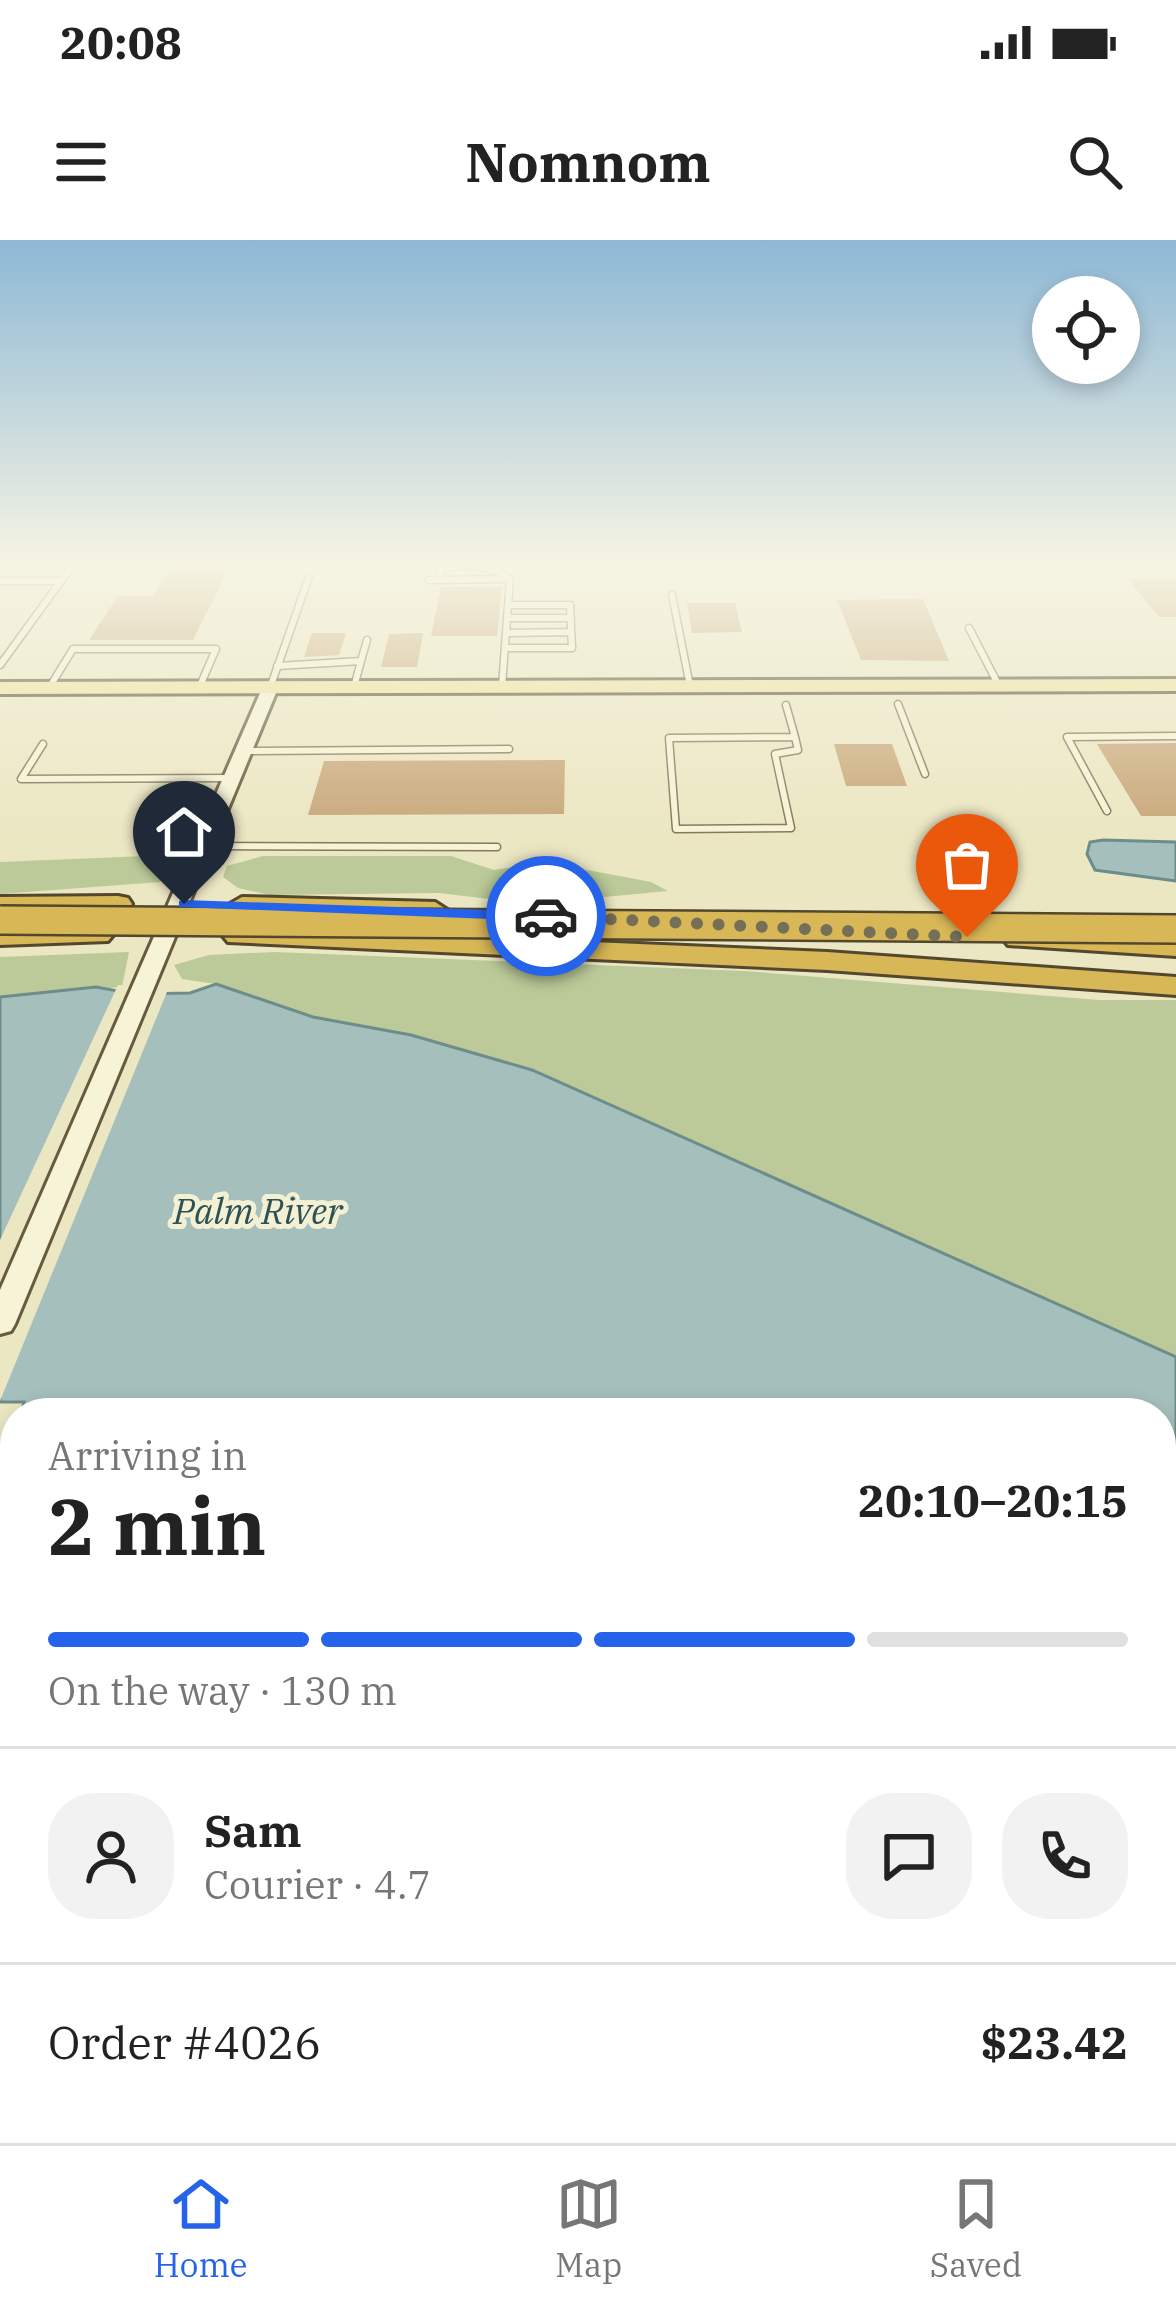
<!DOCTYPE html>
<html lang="en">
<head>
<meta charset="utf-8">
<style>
  :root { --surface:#fff; --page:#f2f2f2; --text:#222; --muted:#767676; --line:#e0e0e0; --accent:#2563eb }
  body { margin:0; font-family:"IBM Plex Serif",serif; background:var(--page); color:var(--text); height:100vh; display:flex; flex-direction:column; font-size:45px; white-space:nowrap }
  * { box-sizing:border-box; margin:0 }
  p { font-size:39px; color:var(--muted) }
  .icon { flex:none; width:66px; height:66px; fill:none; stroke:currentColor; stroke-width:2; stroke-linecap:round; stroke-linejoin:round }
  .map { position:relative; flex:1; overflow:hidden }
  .drawer { position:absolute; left:0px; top:1158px; width:1176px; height:747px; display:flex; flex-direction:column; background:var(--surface); border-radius:48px 48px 0 0; box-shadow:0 6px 18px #0003 }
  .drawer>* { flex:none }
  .buttons { position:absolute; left:1032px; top:36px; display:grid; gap:24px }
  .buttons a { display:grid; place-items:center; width:108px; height:108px; border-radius:50%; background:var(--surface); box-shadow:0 6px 18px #0003; font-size:60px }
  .pin { position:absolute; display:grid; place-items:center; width:102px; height:102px; color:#fff; margin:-123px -51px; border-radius:50% 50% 50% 0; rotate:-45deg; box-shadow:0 0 12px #0007 }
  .pin .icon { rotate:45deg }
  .courier { position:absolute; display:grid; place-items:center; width:120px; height:120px; margin:-60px; border:9px solid #2563eb; border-radius:50%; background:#fff; color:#222; box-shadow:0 3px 15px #0007 }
  .headline em { font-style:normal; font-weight:700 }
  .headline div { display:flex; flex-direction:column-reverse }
  .headline { display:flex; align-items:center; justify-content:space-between; height:204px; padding:0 48px }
  h1 { font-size:78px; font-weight:700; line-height:90px }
  .bar { display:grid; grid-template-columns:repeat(4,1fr); gap:18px 12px; align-content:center; height:144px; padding:0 48px }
  .bar i { height:15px; border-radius:9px; background:var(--line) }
  .bar .current { background:var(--accent) }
  .bar p { grid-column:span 4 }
  .line { display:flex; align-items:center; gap:30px; padding:0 48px; border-top:3px solid var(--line) }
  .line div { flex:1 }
  .round { display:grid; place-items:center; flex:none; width:126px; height:126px; border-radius:48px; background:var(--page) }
  .status { display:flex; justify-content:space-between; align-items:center; height:84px; padding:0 60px; background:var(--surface); direction:ltr }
  .status svg { height:33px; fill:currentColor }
  header { display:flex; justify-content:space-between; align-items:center; height:156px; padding:0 48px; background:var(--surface); font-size:54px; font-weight:700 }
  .tabs { display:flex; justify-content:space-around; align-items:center; height:168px; border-top:3px solid var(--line); background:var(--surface); font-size:33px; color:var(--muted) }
  .tabs a { display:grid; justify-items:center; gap:6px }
  .tabs .current { color:var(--accent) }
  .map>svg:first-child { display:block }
</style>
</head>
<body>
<div class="status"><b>20:08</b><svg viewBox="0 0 49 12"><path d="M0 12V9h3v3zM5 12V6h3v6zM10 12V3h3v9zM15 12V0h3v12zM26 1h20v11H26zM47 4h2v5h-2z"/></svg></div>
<header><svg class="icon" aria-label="menu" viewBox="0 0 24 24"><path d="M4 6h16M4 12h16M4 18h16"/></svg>Nomnom<svg class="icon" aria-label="search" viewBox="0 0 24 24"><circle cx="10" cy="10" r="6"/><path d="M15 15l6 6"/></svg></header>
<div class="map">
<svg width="1176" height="1903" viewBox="0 0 1176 1903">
  <rect width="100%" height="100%" fill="#ece7c3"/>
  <path fill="#bbca98" d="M 146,616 L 169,632 L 160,642 L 0,654 L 0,622 Z
    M 263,616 L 451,616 L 494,630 L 545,622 L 651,642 L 668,651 L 531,664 L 439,653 L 269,655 L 238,648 L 223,637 L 227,626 Z
    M 129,712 L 122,747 L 0,757 L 0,717 Z
    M 275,712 L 745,731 L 1099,760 L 1176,760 L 1176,1117 L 532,830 L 411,795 L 313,777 L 216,744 L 182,739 L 174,725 L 209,715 Z"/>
  <path fill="#a5bfbc" stroke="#6d8d8b" stroke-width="3" d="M 1103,600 L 1176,602 L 1176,641 L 1095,630 L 1087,614 L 1090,602 Z
    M 216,744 L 313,777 L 411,795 L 532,830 L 1176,1117 L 1176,1903 L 611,1903 L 597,1890 L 1161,1890 L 1161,1173 L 21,1173 L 24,1162 L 0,1162 L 0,757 L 96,747 L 134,754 L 190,753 Z"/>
  <path fill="#ece7c3" d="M 118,745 L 169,747 L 0,1161 L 0,1000 Z"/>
  <path fill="#c9a97b" d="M 168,332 L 227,332 L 193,400 L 89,400 L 118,356 L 153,356 Z
    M 1128,339 L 1176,339 L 1176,377 L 1159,377 Z
    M 441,347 L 502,347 L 497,396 L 431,396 Z
    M 923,359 L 949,421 L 861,420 L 837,360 Z
    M 687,363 L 735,363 L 742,392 L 692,393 Z
    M 312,393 L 346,393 L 339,415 L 304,417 Z
    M 423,393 L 417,427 L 381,427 L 389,394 Z
    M 1176,503 L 1176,576 L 1141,576 L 1097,504 Z
    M 834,504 L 892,504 L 907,546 L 846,546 Z
    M 565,520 L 564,574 L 308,575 L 324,521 Z"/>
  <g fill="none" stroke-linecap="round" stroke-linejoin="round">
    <defs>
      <path id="lane" d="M 429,340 L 510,339 L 502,446
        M 438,340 L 441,330 C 466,322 488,324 510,339
        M 0,341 L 61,341
        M 672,355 L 690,446
        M 510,378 L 571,378
        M 969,388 L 999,446
        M 508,393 L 571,392
        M 507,408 L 572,408 L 570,365 L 511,365
        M 361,421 L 367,400
        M 0,425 L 72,326 L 80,322
        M 277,426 L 361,421 L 354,447
        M 49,448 L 73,409 L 216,409 L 199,448
        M 270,448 L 309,337
        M 898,464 L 925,534
        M 786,465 L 795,497
        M 795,497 L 798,510 L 775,514 L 791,588 L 676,589 L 669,498 Z
        M 43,504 L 21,539 L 232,538
        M 244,511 L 509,509
        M 1107,571 L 1067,497 L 1176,496
        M 204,606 L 497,607"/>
      <path id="street" d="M 272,1890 L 302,1890 L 299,1903 L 269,1903 Z"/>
      <path id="secondary" d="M 264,444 L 278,448 L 15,1084 L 11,1091 L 0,1094 L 0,1050 Z"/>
      <path id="primary" d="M 1176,439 L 1176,451 L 0,454 L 0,442 Z"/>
      <path id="highway" d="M 118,656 L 128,658 L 132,664 L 128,670 L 0,673 L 0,657 Z
        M 242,657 L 435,662 L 449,671 L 435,680 L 232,671 L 228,665 Z
        M 98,686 L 108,689 L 113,695 L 108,701 L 0,705 L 0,687 Z
        M 238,687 L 827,712 L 1176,737 L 1176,755 L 827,730 L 228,702 L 223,696 L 228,690 Z
        M 1018,690 L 1176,698 L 1176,716 L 1008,705 L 1003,699 L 1008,693 Z"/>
    </defs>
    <use href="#lane" stroke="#86795b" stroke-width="9"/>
    <use href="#street" stroke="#86795b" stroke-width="6"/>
    <use href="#secondary" stroke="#675a3e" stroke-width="6"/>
    <use href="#primary" stroke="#53472f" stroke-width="6"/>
    <use href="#highway" stroke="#53472f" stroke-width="6"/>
    <use href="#lane" stroke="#f7f3d6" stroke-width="6"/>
    <use href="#street" fill="#f7f3d6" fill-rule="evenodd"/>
    <use href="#secondary" fill="#f7f3d6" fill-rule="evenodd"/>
    <use href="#primary" fill="#eee39d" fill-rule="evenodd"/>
    <use href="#highway" fill="#d8b757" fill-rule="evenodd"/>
    <path stroke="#362e1e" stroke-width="4.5" stroke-dasharray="12 12" stroke-linecap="butt" d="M 999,322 L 1176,325"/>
    <defs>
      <path id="highway-bridge" d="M 0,680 L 1176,689"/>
    </defs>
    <use href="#highway-bridge" stroke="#53472f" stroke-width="32" stroke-linecap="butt"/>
    <use href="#highway-bridge" stroke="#d8b757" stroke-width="27"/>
  </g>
  <linearGradient id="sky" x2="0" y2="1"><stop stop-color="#8db8d6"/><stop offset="0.55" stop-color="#f6f4e4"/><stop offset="1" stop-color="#f6f4e4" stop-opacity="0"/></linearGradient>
  <rect width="1176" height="588" fill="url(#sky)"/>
  <path fill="#2563eb" d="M 184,660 L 546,672 L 554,676 L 546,681 L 179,667 L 179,661 Z"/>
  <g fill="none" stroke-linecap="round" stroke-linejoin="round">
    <path stroke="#766f58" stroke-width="12" stroke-dasharray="0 21.6" d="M 546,676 L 967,697"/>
  </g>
  <g text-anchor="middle" stroke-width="10" stroke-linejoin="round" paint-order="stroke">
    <g font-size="36" font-style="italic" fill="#2e5155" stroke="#f4f0d3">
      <text x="258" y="984">Palm River</text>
    </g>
  </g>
</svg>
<div class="buttons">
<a><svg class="icon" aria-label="locate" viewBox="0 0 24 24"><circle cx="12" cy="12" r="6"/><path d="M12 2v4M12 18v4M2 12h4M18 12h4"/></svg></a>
</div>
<div class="pin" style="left:967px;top:697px;background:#ea580c"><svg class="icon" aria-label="bag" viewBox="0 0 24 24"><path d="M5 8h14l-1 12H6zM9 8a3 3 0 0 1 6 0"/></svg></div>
<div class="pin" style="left:184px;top:664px;background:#1f2937"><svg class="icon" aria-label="home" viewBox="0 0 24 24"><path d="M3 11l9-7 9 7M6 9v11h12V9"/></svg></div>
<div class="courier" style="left:546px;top:676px"><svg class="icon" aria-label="car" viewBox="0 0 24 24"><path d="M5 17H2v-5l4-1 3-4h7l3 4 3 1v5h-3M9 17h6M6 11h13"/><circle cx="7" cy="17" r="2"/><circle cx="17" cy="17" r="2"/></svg></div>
<section class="drawer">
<div class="headline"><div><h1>2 min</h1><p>Arriving in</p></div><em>20:10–20:15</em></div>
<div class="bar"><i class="current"></i><i class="current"></i><i class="current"></i><i></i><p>On the way · 130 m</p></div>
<div class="line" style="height:216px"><a class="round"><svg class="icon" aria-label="person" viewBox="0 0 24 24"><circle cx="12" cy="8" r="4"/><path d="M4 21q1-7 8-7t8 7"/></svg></a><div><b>Sam</b><p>Courier · 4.7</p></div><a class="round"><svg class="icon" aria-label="chat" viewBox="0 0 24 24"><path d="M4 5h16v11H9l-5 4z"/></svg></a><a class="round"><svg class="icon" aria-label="phone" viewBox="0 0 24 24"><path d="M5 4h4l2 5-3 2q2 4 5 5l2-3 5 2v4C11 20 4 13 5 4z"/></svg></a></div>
<div class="line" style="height:156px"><div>Order #4026</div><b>$23.42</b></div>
</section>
</div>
<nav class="tabs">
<a class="current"><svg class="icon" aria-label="home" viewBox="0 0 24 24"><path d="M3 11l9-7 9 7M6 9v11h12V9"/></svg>Home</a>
<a><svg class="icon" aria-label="map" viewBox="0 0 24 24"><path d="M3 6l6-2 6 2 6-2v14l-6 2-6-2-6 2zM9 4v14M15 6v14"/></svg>Map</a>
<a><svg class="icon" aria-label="saved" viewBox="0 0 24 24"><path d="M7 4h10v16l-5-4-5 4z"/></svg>Saved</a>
</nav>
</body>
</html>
